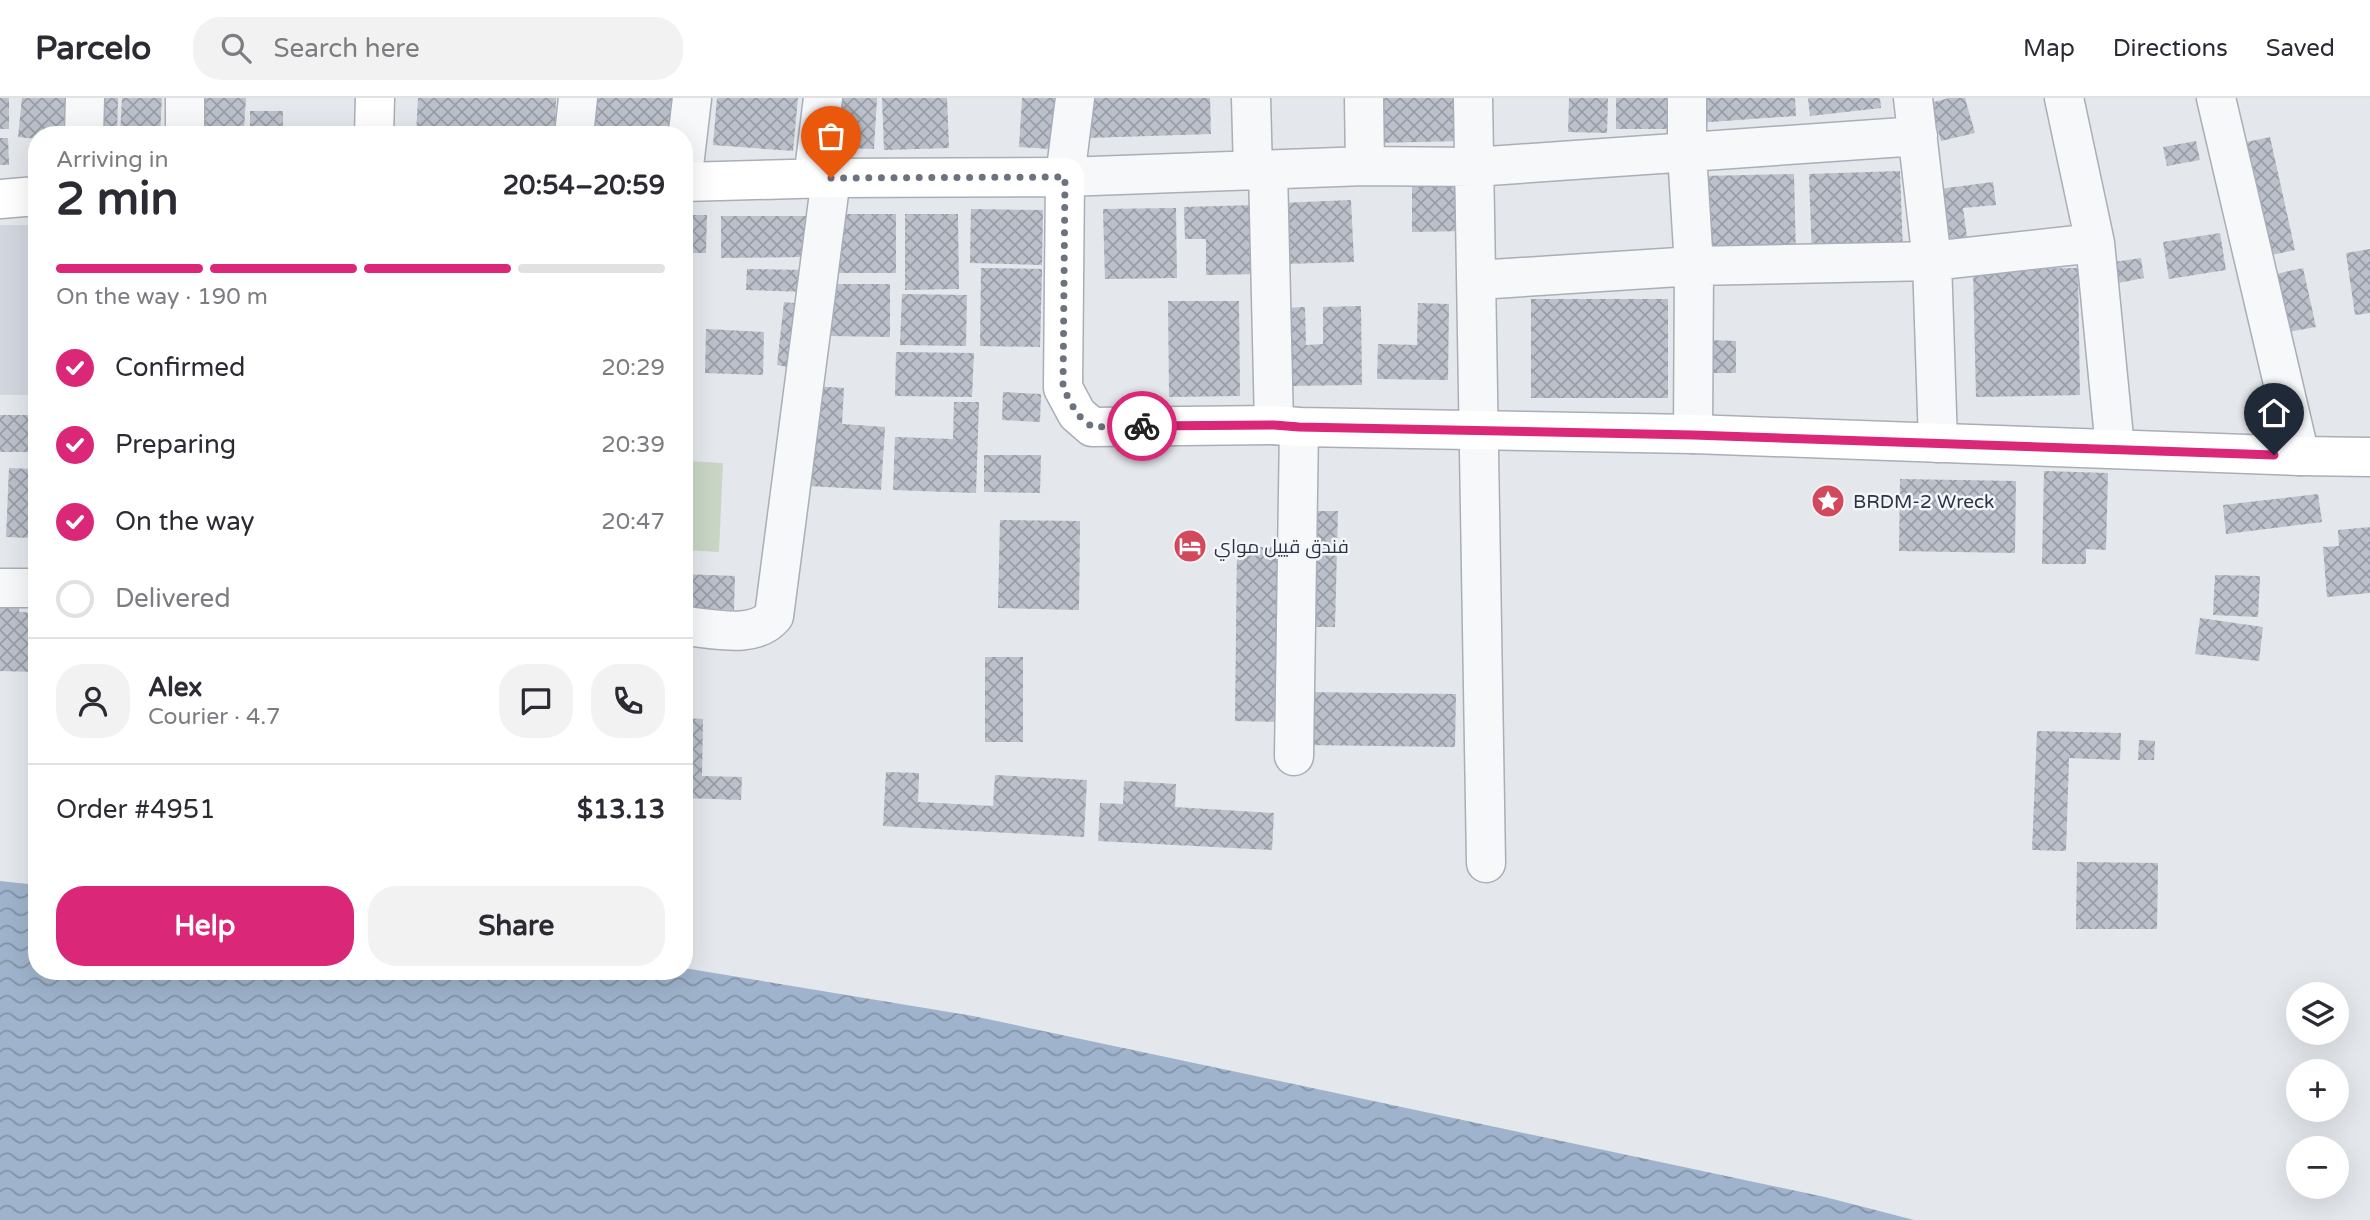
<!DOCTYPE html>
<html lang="en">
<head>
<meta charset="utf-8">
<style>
  :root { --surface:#fff; --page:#f2f2f3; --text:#2b2b33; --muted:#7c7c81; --line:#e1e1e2; --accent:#db2777 }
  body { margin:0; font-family:"Varela Round",Cairo,sans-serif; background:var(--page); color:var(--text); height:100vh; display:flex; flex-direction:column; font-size:26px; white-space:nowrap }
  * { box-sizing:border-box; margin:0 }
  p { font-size:23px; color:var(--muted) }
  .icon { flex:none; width:38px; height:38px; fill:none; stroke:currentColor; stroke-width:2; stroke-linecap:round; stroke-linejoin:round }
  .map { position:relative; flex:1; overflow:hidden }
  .drawer { position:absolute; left:28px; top:28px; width:665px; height:854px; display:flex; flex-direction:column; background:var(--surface); border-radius:28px; box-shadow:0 7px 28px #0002 }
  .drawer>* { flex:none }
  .tools { position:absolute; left:2286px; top:884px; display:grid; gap:14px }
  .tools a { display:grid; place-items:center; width:63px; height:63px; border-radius:50%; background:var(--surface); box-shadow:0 7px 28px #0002; font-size:35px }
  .pin { position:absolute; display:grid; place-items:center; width:60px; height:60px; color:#fff; margin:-72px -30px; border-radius:50% 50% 50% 0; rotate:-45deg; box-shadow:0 0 7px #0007 }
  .pin .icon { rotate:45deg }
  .courier { position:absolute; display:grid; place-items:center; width:70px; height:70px; margin:-35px; border:5px solid #db2777; border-radius:50%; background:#fff; color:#222; box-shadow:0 2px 9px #0007 }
  .headline em { font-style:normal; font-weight:700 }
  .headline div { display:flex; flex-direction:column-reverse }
  .headline { display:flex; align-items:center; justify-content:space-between; height:119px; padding:0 28px }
  h1 { font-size:46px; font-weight:700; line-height:52px }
  .bar { display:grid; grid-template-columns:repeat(4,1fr); gap:10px 7px; align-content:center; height:84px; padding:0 28px }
  .bar i { height:9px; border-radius:5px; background:var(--line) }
  .bar .active { background:var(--accent) }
  .bar p { grid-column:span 4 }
  .line { display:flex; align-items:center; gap:18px; padding:0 28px; border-top:2px solid var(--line) }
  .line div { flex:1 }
  .round { display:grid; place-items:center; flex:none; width:74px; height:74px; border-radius:28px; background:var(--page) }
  ol { padding:0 28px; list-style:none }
  li { display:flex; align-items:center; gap:21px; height:77px }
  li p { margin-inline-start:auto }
  li .icon { padding:7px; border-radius:50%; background:var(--accent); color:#fff; stroke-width:4 }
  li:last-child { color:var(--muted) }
  li i { width:38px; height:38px; border:4px solid var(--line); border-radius:50% }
  .button { display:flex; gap:14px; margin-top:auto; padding:14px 28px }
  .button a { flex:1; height:80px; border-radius:28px; background:var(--accent); color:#fff; font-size:28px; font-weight:700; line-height:80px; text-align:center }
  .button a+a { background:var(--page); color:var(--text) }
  header { display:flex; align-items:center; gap:42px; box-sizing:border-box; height:98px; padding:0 35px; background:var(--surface); border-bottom:2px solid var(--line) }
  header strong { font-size:33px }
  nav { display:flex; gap:38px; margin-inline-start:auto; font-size:24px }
  .search { width:490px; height:63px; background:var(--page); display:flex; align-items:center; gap:18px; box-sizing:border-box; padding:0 24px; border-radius:28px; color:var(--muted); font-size:26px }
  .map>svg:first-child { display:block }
</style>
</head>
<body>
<header>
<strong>Parcelo</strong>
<div class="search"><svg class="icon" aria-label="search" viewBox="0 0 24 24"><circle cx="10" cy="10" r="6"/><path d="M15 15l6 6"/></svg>Search here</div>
<nav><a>Map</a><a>Directions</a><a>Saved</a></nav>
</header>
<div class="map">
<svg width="2370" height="1122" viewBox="0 0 2370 1122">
  <defs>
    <pattern id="water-waves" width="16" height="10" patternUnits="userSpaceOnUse" patternTransform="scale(1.75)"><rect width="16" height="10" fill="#9fb4cc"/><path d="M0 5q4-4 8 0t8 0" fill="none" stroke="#8293a7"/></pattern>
    <pattern id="building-cross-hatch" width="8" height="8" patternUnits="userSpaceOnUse" patternTransform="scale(1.75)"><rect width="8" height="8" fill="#bbc0ca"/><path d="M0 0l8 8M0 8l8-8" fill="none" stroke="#989da6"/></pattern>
  </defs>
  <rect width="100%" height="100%" fill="#e4e7ec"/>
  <path fill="#d2d6de" d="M 0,127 L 37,127 L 37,297 L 0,297 Z"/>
  <path fill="#c9d6c5" d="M 684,363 L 723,365 L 719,454 L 684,452 Z"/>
  <path fill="url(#water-waves)" d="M 0,783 L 37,787 L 37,873 L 684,873 L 684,870 L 973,918 L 1825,1099 L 1914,1122 L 0,1122 Z"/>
  <path fill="url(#building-cross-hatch)" d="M 0,0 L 9,0 L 9,31 L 0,31 Z
    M 22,0 L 66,0 L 63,37 L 37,37 L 37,41 L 18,39 Z
    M 79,0 L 118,0 L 117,37 L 78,37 Z
    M 122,0 L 162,0 L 160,37 L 120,37 Z
    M 200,0 L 246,0 L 244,31 L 199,29 Z
    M 418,0 L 556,0 L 555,37 L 416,37 Z
    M 583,0 L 675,0 L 673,37 L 582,37 Z
    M 717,0 L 798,0 L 793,53 L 713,47 Z
    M 828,0 L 877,0 L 874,51 L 825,49 Z
    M 882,0 L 947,0 L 949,50 L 884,52 Z
    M 1022,0 L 1068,0 L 1065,52 L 1019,49 Z
    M 1086,0 L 1210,0 L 1211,36 L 1087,40 Z
    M 1374,0 L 1459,0 L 1460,43 L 1375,45 Z
    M 1569,0 L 1608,0 L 1607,35 L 1568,34 Z
    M 1616,0 L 1673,0 L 1673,31 L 1616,31 Z
    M 1694,0 L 1795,0 L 1796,18 L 1696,25 Z
    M 1808,0 L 1880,0 L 1881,10 L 1810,18 Z
    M 1949,0 L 1965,0 L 1975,35 L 1941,43 L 1930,5 Z
    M 250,13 L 283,13 L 283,37 L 250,37 Z
    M 2270,39 L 2295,152 L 2267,158 L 2242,45 Z
    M 0,40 L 8,40 L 9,67 L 0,67 Z
    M 2196,43 L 2200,62 L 2167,68 L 2163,49 Z
    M 1900,73 L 1903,154 L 1812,158 L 1809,76 Z
    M 1794,76 L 1796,158 L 1702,160 L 1700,78 Z
    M 1993,84 L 1996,107 L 1963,110 L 1969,154 L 1945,156 L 1939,91 Z
    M 1412,85 L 1465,85 L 1466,133 L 1412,134 Z
    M 1351,102 L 1354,164 L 1284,166 L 1281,105 Z
    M 1255,107 L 1257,176 L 1206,177 L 1206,141 L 1185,141 L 1184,109 Z
    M 1176,110 L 1177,180 L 1105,181 L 1103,111 Z
    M 971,111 L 1043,112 L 1042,167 L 970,165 Z
    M 835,116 L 896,116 L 896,175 L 836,175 Z
    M 905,116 L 958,116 L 959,191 L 905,192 Z
    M 684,117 L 707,117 L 706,155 L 684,155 Z
    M 721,118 L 810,118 L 811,159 L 721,160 Z
    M 2220,135 L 2226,172 L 2169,181 L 2163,144 Z
    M 2370,151 L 2370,215 L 2355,217 L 2346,155 Z
    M 2141,160 L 2144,180 L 2118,185 L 2114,164 Z
    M 981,170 L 1042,171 L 1040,249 L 980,248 Z
    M 2078,170 L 2080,297 L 1976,299 L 1973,171 Z
    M 2303,170 L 2316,229 L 2288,234 L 2276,176 Z
    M 747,171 L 806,172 L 806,194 L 746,192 Z
    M 830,186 L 890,186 L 890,239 L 829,238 Z
    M 902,196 L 967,197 L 966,248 L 900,247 Z
    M 1531,201 L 1668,201 L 1668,300 L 1531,300 Z
    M 1168,203 L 1239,203 L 1240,298 L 1169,299 Z
    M 784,204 L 802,206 L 793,270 L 777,267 Z
    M 1418,205 L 1449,206 L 1448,282 L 1377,281 L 1378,246 L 1417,247 Z
    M 1361,208 L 1362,287 L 1286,288 L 1284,210 L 1305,209 L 1306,247 L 1323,246 L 1323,209 Z
    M 706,231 L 764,234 L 763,277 L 705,275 Z
    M 1710,242 L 1736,243 L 1736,275 L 1709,275 Z
    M 896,254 L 974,255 L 972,299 L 895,298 Z
    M 814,288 L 844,290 L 842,326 L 885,329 L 881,392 L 808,388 Z
    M 1003,294 L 1041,296 L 1040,324 L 1002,322 Z
    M 954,304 L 979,304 L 976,395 L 893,392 L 895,339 L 953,341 Z
    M 0,317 L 37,317 L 37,354 L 0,354 Z
    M 984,357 L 1041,357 L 1040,395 L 984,394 Z
    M 9,370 L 33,371 L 31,440 L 6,439 Z
    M 2044,373 L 2108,375 L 2106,452 L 2086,451 L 2086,466 L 2042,466 Z
    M 1900,381 L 2016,383 L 2015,455 L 1899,453 Z
    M 2318,396 L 2322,424 L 2226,436 L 2223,407 Z
    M 1315,413 L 1338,413 L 1335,529 L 1313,529 Z
    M 1000,422 L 1080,423 L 1079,512 L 998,510 Z
    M 2370,429 L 2370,495 L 2327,499 L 2323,449 L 2339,448 L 2338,432 Z
    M 1237,449 L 1289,449 L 1288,624 L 1235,623 Z
    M 684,476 L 735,478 L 734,512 L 684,510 Z
    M 2215,477 L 2260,478 L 2258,519 L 2213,517 Z
    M 0,500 L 20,501 L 19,514 L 37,515 L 37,574 L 0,573 Z
    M 2200,520 L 2263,529 L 2259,563 L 2195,556 Z
    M 985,559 L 1023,559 L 1023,644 L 985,644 Z
    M 1307,594 L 1456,596 L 1455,649 L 1306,647 Z
    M 684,620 L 703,621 L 702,678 L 742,679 L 741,702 L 684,700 Z
    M 2037,633 L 2121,635 L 2120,662 L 2069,660 L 2066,753 L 2032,752 Z
    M 2139,642 L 2155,643 L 2154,662 L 2138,662 Z
    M 886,674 L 919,675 L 918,704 L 993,708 L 995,677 L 1087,682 L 1084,739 L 883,728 Z
    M 1124,683 L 1176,686 L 1175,709 L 1274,715 L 1272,752 L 1098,743 L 1100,705 L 1123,706 Z
    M 2077,764 L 2158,765 L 2157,831 L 2076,831 Z"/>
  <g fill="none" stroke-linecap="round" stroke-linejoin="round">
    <defs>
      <path id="street" d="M 185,0 L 185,37
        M 1075,0 L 1065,79 L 1365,68 L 1474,69 L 1918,38
        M 1251,0 L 1253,73
        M 1364,0 L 1365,68
        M 1473,0 L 1486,765
        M 1687,0 L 1687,55 L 1694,168 L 1693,336
        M 1913,0 L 1932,163 L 1938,345
        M 2064,0 L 2095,145 L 2115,350
        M 2216,0 L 2300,358
        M 84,37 L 85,0
        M 574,37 L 578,0
        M 684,68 L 692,0
        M 1268,72 L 1274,327
        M 813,81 L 823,0
        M 1477,182 L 1694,168 L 1932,163 L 2095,145
        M 0,490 L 37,490
        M 684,528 C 713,530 754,542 774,518 L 831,80
        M 1294,658 L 1299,329"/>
      <path id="secondary" d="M 374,37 L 375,0
        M 684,84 L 831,80 L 1065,79 L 1063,290 L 1077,316 L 1092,329 L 1274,327 L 1299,329 L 1693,336 L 2300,358 L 2370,359
        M 0,101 L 37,98"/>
    </defs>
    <use href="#street" stroke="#a9aeb7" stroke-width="41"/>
    <use href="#secondary" stroke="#a9aeb7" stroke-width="41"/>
    <use href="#street" stroke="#f7f8fa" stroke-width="38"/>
    <use href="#secondary" stroke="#fff" stroke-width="38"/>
  </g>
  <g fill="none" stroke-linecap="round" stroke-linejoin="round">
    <path stroke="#6c737f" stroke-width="7" stroke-dasharray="0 12.6" d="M 831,80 L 1065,79 L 1063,290 L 1077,316 L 1092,329 L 1142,328"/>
    <path stroke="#db2777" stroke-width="9" d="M 1142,328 L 1274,327 L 1299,329 L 1693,337 L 2274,357"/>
  </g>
  <defs>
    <symbol id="sight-disc" viewBox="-11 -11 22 22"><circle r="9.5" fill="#d1495b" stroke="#f4f6f9"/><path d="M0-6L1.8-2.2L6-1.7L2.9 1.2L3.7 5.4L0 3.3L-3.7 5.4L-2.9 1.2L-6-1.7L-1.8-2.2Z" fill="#fff"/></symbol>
    <symbol id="hotel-disc" viewBox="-11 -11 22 22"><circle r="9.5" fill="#d1495b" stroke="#f4f6f9"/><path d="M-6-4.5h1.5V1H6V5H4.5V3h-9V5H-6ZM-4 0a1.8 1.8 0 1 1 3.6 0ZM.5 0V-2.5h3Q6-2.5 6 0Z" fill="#fff"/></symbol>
  </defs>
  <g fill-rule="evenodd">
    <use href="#sight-disc" x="1809" y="384" width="38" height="38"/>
    <use href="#hotel-disc" x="1171" y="429" width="38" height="38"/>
  </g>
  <g text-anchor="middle" stroke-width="5" stroke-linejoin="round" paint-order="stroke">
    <g font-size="19" fill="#2b3445" stroke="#f4f6f9" text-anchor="start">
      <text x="1853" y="410">BRDM-2 Wreck</text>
      <text x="1214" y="455">فندق قييل مواي</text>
    </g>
  </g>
</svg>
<div class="tools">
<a><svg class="icon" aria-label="layers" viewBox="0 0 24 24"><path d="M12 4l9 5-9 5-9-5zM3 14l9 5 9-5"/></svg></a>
<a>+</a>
<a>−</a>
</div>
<div class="pin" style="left:831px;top:80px;background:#ea580c"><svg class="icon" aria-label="bag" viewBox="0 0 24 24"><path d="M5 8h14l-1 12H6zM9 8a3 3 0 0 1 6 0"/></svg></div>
<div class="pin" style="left:2274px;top:357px;background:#1f2937"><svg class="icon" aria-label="home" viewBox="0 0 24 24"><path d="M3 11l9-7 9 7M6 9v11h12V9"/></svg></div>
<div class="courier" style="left:1142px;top:328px"><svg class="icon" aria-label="bike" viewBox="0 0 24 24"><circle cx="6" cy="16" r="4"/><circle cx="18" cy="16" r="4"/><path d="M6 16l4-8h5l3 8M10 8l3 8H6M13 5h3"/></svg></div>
<section class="drawer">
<div class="headline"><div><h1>2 min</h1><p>Arriving in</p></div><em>20:54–20:59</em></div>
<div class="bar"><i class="active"></i><i class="active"></i><i class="active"></i><i></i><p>On the way · 190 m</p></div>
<ol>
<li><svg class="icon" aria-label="check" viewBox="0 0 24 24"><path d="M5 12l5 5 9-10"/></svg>Confirmed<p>20:29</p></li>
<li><svg class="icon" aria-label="check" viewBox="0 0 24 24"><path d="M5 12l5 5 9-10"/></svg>Preparing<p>20:39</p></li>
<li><svg class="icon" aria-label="check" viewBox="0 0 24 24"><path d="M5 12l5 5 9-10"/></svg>On the way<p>20:47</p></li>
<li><i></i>Delivered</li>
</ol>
<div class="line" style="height:126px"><a class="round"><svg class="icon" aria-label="person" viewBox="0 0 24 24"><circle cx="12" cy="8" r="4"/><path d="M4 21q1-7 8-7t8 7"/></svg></a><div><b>Alex</b><p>Courier · 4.7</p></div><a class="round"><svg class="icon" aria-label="chat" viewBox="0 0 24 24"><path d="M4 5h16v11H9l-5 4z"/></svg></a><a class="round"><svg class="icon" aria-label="phone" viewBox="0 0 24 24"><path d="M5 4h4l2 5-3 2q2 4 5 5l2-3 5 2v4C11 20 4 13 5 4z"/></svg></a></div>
<div class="line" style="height:91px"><div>Order #4951</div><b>$13.13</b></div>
<div class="button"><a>Help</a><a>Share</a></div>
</section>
</div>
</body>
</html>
